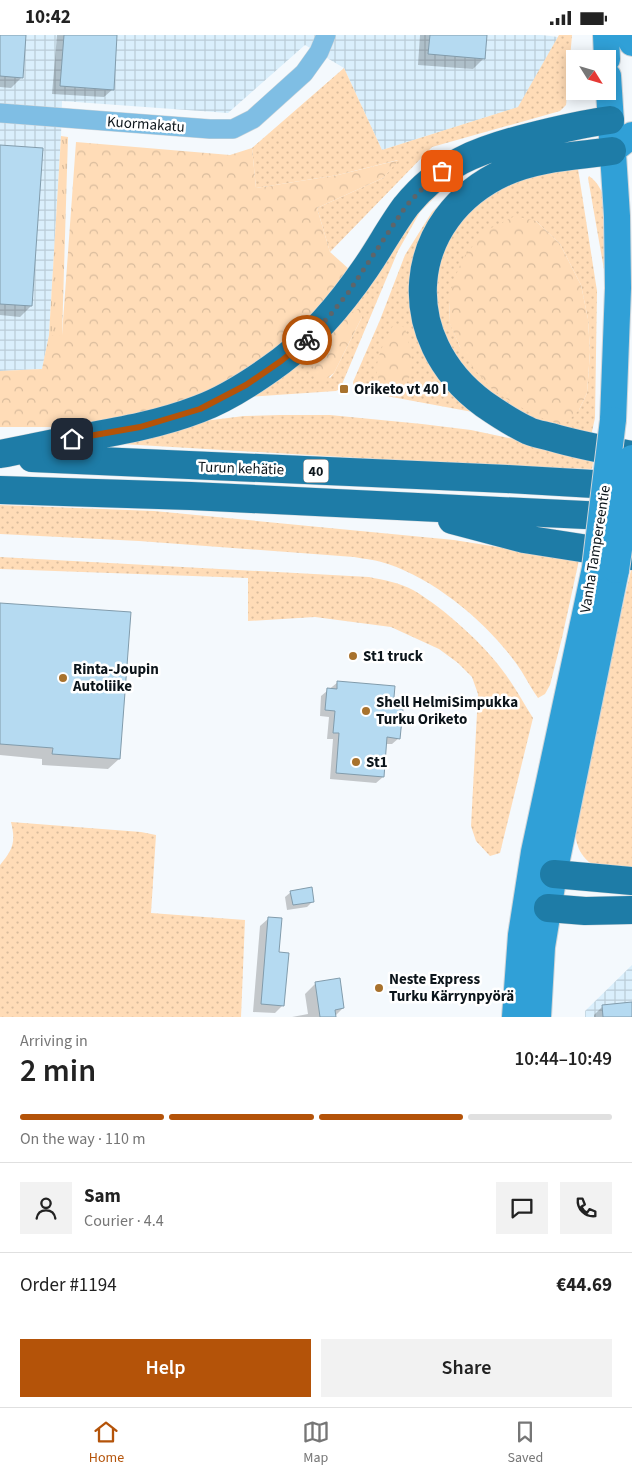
<!DOCTYPE html>
<html lang="en">
<head>
<meta charset="utf-8">
<style>
  :root { --surface:#fff; --page:#f2f2f2; --text:#222; --muted:#767676; --line:#e0e0e0; --accent:#b45309 }
  body { margin:0; font-family:"Source Sans 3",sans-serif; background:var(--page); color:var(--text); height:100vh; display:flex; flex-direction:column; font-size:19px; white-space:nowrap }
  * { box-sizing:border-box; margin:0 }
  p { font-size:16px; color:var(--muted) }
  .icon { flex:none; width:28px; height:28px; fill:none; stroke:currentColor; stroke-width:2; stroke-linecap:round; stroke-linejoin:round }
  .map { position:relative; height:982px; overflow:hidden }
  .sheet { display:flex; flex-direction:column; background:var(--surface); flex:1 }
  .sheet>* { flex:none }
  .needle { width:32px; rotate:127deg }
  .tools { position:absolute; left:566px; top:15px; display:grid; gap:10px }
  .tools a { display:grid; place-items:center; width:50px; height:50px; border-radius:0px; background:var(--surface); box-shadow:0 2px 12px #0003; font-size:25px }
  .pin { position:absolute; display:grid; place-items:center; width:42px; height:42px; color:#fff; margin:-21px; border-radius:10px; box-shadow:0 2px 8px #0006 }
  .courier { position:absolute; display:grid; place-items:center; width:50px; height:50px; margin:-25px; border:4px solid #b45309; border-radius:50%; background:#fff; color:#222; box-shadow:0 1px 6px #0007 }
  .overview em { font-style:normal; font-weight:600 }
  .overview div { display:flex; flex-direction:column-reverse }
  .overview { display:flex; align-items:center; justify-content:space-between; height:85px; padding:0 20px }
  h1 { font-size:32px; font-weight:600; line-height:38px }
  .bar { display:grid; grid-template-columns:repeat(4,1fr); gap:8px 5px; align-content:center; height:60px; padding:0 20px }
  .bar i { height:6px; border-radius:4px; background:var(--line) }
  .bar .current { background:var(--accent) }
  .bar p { grid-column:span 4 }
  .line { display:flex; align-items:center; gap:12px; padding:0 20px; border-top:1px solid var(--line) }
  .line div { flex:1 }
  .round { display:grid; place-items:center; flex:none; width:52px; height:52px; border-radius:0px; background:var(--page) }
  .button { display:flex; gap:10px; margin-top:auto; padding:10px 20px }
  .button a { flex:1; height:58px; border-radius:0px; background:var(--accent); color:#fff; font-size:20px; font-weight:600; line-height:58px; text-align:center }
  .button a+a { background:var(--page); color:var(--text) }
  .status { display:flex; justify-content:space-between; align-items:center; height:35px; padding:0 25px; background:var(--surface); direction:ltr }
  .status svg { height:14px; fill:currentColor }
  .tabs { display:flex; justify-content:space-around; align-items:center; height:70px; border-top:1px solid var(--line); background:var(--surface); font-size:14px; color:var(--muted) }
  .tabs a { display:grid; justify-items:center; gap:2px }
  .tabs .current { color:var(--accent) }
  .map>svg:first-child { display:block }
</style>
</head>
<body>
<div class="status"><b>10:42</b><svg viewBox="0 0 49 12"><path d="M0 12V9h3v3zM5 12V6h3v6zM10 12V3h3v9zM15 12V0h3v12zM26 1h20v11H26zM47 4h2v5h-2z"/></svg></div>
<div class="map">
<svg width="632" height="982" viewBox="0 0 632 982">
  <defs>
    <pattern id="industrial-grid" width="8" height="8" patternUnits="userSpaceOnUse" patternTransform="scale(1.25)"><rect width="8" height="8" fill="#daeffc"/><path d="M0 4h8M4 0v8" fill="none" stroke="#baccd7"/></pattern>
    <pattern id="grass-dots" width="8" height="8" patternUnits="userSpaceOnUse" patternTransform="scale(1.25)"><rect width="8" height="8" fill="#ffdcb7"/><path d="M2 2h.1M6 6h.1" fill="none" stroke="#d9bc9d" stroke-width="1.8" stroke-linecap="round"/></pattern>
    <pattern id="forest-crowns" width="20" height="18" patternUnits="userSpaceOnUse" patternTransform="scale(1.25)"><rect width="20" height="18" fill="#ffdcb7"/><path d="M2 6a3 3 0 1 1 6 0M12 15a3 3 0 1 1 6 0" fill="none" stroke="#d9bc9d"/></pattern>
    <pattern id="park-tufts" width="24" height="20" patternUnits="userSpaceOnUse" patternTransform="scale(1.25)"><rect width="24" height="20" fill="#ffdcb7"/><path d="M3 7l-1-3M5 7V3M7 7l1-3M15 17l-1-3M17 17v-4M19 17l1-3" fill="none" stroke="#d9bc9d"/></pattern>
  </defs>
  <rect width="100%" height="100%" fill="#f4f9fd"/>
  <path fill="url(#industrial-grid)" d="M 0,0 L 542,0 L 558,2 L 519,72 L 382,115 L 344,33 L 305,10 L 228,78 L 62,66 L 61,101 L 49,300 L 42,334 L 0,336 Z
    M 632,930 L 632,982 L 585,982 L 585,976 Z"/>
  <path fill="url(#grass-dots)" fill-rule="evenodd" d="M 559,0 L 572,0 L 566,70 L 560,76 L 432,112 L 330,217 L 317,173 L 383,143 L 398,125 L 338,140 L 256,153 L 252,113 L 344,33 L 382,115 L 518,72 Z
    M 565,133 L 578,134 L 597,256 L 595,383 L 591,401 L 528,385 L 478,356 L 432,279 L 439,223 L 462,181 L 498,153 L 528,141 ZM 536,186 L 560,209 L 581,250 L 588,284 L 590,317 L 587,358 L 579,375 L 460,312 L 450,288 L 449,266 Z
    M 457,140 L 420,177 L 398,216 L 340,354 L 336,356 L 245,362 L 415,174 ZM 362,282 L 334,338 L 330,343 L 313,327 L 317,316 Z
    M 589,141 C 598,147 603,158 607,169 L 610,269 L 588,143 Z
    M 462,147 L 464,152 L 411,249 L 478,378 L 354,355 L 353,347 L 380,285 L 405,220 L 432,177 Z
    M 280,380 L 330,380 L 422,389 L 471,395 L 594,421 L 592,434 L 494,431 L 122,409 L 204,386 L 244,381 Z
    M 0,470 L 154,476 L 454,505 L 579,525 L 562,603 L 550,650 L 545,659 L 538,663 C 530,652 524,639 516,628 C 486,587 436,545 388,529 C 377,525 365,524 354,522 L 139,506 L 0,499 Z
    M 0,522 L 369,542 C 384,545 400,548 413,555 C 444,573 486,611 506,640 C 516,654 524,669 533,683 L 500,818 L 490,821 L 476,806 L 471,791 L 478,659 L 472,642 L 458,628 L 439,614 L 391,592 L 315,582 L 248,586 L 248,543 L 0,534 Z
    M 632,531 L 632,836 L 592,829 C 574,817 575,798 574,779 Z
    M 11,787 L 141,797 L 156,800 L 151,878 L 245,885 L 241,982 L 0,982 L 0,830 C 13,814 16,807 11,787 Z"/>
  <path fill="url(#forest-crowns)" d="M 76,107 L 230,120 L 252,113 L 256,153 L 338,140 L 399,125 L 383,143 L 317,173 L 330,217 L 350,235 L 327,265 L 293,299 L 252,333 L 185,369 L 69,392 L 0,392 L 0,336 L 42,334 L 49,300 L 62,300 Z
    M 515,181 L 536,186 L 560,209 L 581,250 L 588,284 L 590,317 L 587,358 L 579,375 L 567,387 L 560,389 L 546,385 L 527,376 L 494,356 L 474,334 L 460,312 L 450,289 L 449,266 L 454,245 L 463,223 L 485,196 Z
    M 358,274 L 361,275 L 362,282 L 334,338 L 325,345 C 319,344 315,341 314,335 C 308,317 343,281 358,274 Z
    M 400,290 L 405,293 C 410,314 418,335 403,353 L 387,353 C 383,350 379,346 377,340 C 374,328 386,301 393,291 Z"/>
  <path fill="url(#park-tufts)" d="M 61,101 L 68,102 L 62,301 L 49,300 Z"/>
  <path fill="#0003" d="M 0,0 L 25,0 L 22,42 L 11,53 L 0,52 Z
    M 57,0 L 116,0 L 113,54 L 104,62 L 52,59 Z
    M 420,0 L 486,0 L 484,23 L 473,34 L 418,30 Z
    M 0,111 L 31,271 L 20,282 L 0,280 Z
    M 0,569 L 119,724 L 108,734 L 42,730 L 42,724 L 0,720 Z
    M 338,647 L 392,674 L 399,703 L 392,709 L 385,709 L 383,742 L 376,748 L 330,744 L 333,704 L 327,704 L 329,682 L 320,681 L 321,661 Z
    M 291,857 L 313,866 L 307,872 L 287,875 L 285,862 Z
    M 269,883 L 277,918 L 283,970 L 275,978 L 253,977 L 260,891 Z
    M 316,948 L 343,973 L 334,982 L 292,982 L 308,979 L 305,959 Z
    M 632,968 L 632,982 L 594,982 L 594,980 L 602,972 Z"/>
  <path fill="#b5daf1" stroke="#829cac" d="M 0,0 L 26,0 L 23,43 L 0,41 Z
    M 64,0 L 117,0 L 114,55 L 60,51 Z
    M 430,0 L 487,0 L 485,24 L 428,19 Z
    M 0,110 L 43,113 L 32,271 L 0,269 Z
    M 0,568 L 131,577 L 120,724 L 52,719 L 53,713 L 0,709 Z
    M 337,646 L 395,651 L 393,673 L 403,674 L 400,704 L 387,702 L 384,742 L 336,738 L 339,698 L 333,698 L 335,676 L 325,675 L 327,653 L 337,654 Z
    M 312,852 L 314,867 L 293,870 L 290,856 Z
    M 268,882 L 282,883 L 279,917 L 289,918 L 284,971 L 261,969 Z
    M 340,943 L 344,973 L 335,975 L 336,982 L 320,982 L 315,947 Z
    M 632,967 L 632,982 L 603,982 L 602,970 Z"/>
  <g fill="none" stroke-linecap="round" stroke-linejoin="round">
    <defs>
      <path id="minor" d="M 0,78 L 210,94 L 233,94 L 253,84 L 304,38 L 319,17 L 326,0"/>
      <path id="secondary" d="M 606,0 L 607,24
        M 631,0 L 632,8
        M 608,41 L 617,181 L 618,253 L 613,385
        M 612,116 L 632,100
        M 515,982 L 521,900 L 534,817 L 595,533
        M 538,982 L 542,912 L 554,839 L 616,535"/>
      <path id="trunk" d="M 612,116 C 577,121 538,122 505,137 C 404,183 395,304 484,369 C 497,378 514,389 529,396 C 536,399 544,400 551,402 C 578,410 605,415 632,420
        M 0,419 C 23,415 47,409 70,405 C 114,397 158,390 199,374 C 226,364 258,343 281,326 C 314,301 341,269 365,234 C 379,214 391,191 406,171 C 440,129 478,115 529,102 C 556,95 582,89 610,85
        M 32,423 L 507,444 L 628,451
        M 0,455 L 191,461 L 626,482
        M 452,485 L 524,504 L 632,521
        M 554,839 L 632,846
        M 548,873 L 585,876 L 632,875"/>
    </defs>
    <use href="#minor" stroke="#cfd5d9" stroke-width="20"/>
    <use href="#secondary" stroke="#cfd5d9" stroke-width="28"/>
    <use href="#trunk" stroke="#cfd5d9" stroke-width="29"/>
    <use href="#minor" stroke="#7fbee4" stroke-width="19"/>
    <use href="#secondary" stroke="#30a0d7" stroke-width="26"/>
    <use href="#trunk" stroke="#1e7ca7" stroke-width="28"/>
    <defs>
      <path id="secondary-bridge" d="M 595,533 L 613,385
        M 616,535 L 632,423"/>
    </defs>
    <use href="#secondary-bridge" stroke="#cfd5d9" stroke-width="28" stroke-linecap="butt"/>
    <use href="#secondary-bridge" stroke="#30a0d7" stroke-width="26"/>
  </g>
  <g fill="none" stroke-linecap="round" stroke-linejoin="round">
    <path stroke="#5d656a" stroke-width="5" stroke-dasharray="0 9" d="M 307,305 L 331,279 L 348,258 L 406,171 L 423,153 L 442,136"/>
    <path stroke="#b45309" stroke-width="6" d="M 72,404 L 140,392 L 200,374 L 246,350 L 281,326 L 307,305"/>
  </g>
  <g fill="#a8722d" stroke="#fff" stroke-width="2">
    <rect x="339" y="349" width="10" height="10" rx="2.5"/>
    <circle cx="353" cy="621" r="5"/>
    <circle cx="63" cy="643" r="5"/>
    <circle cx="366" cy="676" r="5"/>
    <circle cx="356" cy="727" r="5"/>
    <circle cx="379" cy="953" r="5"/>
  </g>
  <g text-anchor="middle" stroke-width="5" stroke-linejoin="round" paint-order="stroke">
    <rect fill="#fff" stroke="#555b5f" stroke-width="1" x="303.5" y="424.5" width="25" height="23" rx="4"/>
    <g font-size="14" font-weight="bold" fill="#0c151b">
      <text x="316" y="441">40</text>
    </g>
    <g font-size="15" fill="#0c151b" stroke="#fff">
      <text transform="translate(146 89) rotate(4)" y="5">Kuormakatu</text>
      <text transform="translate(241 433) rotate(2)" y="5">Turun kehätie</text>
      <text transform="translate(595 514) rotate(-81)" y="5">Vanha Tampereentie</text>
    </g>
    <g font-size="15" font-weight="bold" fill="#0c151b" stroke="#fff" text-anchor="start">
      <text x="354" y="359">Oriketo vt 40 I</text>
      <text x="363" y="626">St1 truck</text>
      <text x="73" y="639">Rinta-Joupin<tspan x="73" dy="17">Autoliike</tspan></text>
      <text x="376" y="672">Shell HelmiSimpukka<tspan x="376" dy="17">Turku Oriketo</tspan></text>
      <text x="366" y="732">St1</text>
      <text x="389" y="949">Neste Express<tspan x="389" dy="17">Turku Kärrynpyörä</tspan></text>
    </g>
  </g>
</svg>
<div class="tools">
<a><svg class="needle" viewBox="-14 -14 28 28"><path d="M0-13l5 13h-10z" fill="#e53935"/><path d="M0 13l5-13h-10z" fill="#767676"/></svg></a>
</div>
<div class="pin" style="left:442px;top:136px;background:#ea580c"><svg class="icon" aria-label="bag" viewBox="0 0 24 24"><path d="M5 8h14l-1 12H6zM9 8a3 3 0 0 1 6 0"/></svg></div>
<div class="pin" style="left:72px;top:404px;background:#1f2937"><svg class="icon" aria-label="home" viewBox="0 0 24 24"><path d="M3 11l9-7 9 7M6 9v11h12V9"/></svg></div>
<div class="courier" style="left:307px;top:305px"><svg class="icon" aria-label="bike" viewBox="0 0 24 24"><circle cx="6" cy="16" r="4"/><circle cx="18" cy="16" r="4"/><path d="M6 16l4-8h5l3 8M10 8l3 8H6M13 5h3"/></svg></div>
</div>
<section class="sheet">
<div class="overview"><div><h1>2 min</h1><p>Arriving in</p></div><em>10:44–10:49</em></div>
<div class="bar"><i class="current"></i><i class="current"></i><i class="current"></i><i></i><p>On the way · 110 m</p></div>
<div class="line" style="height:90px"><a class="round"><svg class="icon" aria-label="person" viewBox="0 0 24 24"><circle cx="12" cy="8" r="4"/><path d="M4 21q1-7 8-7t8 7"/></svg></a><div><b>Sam</b><p>Courier · 4.4</p></div><a class="round"><svg class="icon" aria-label="chat" viewBox="0 0 24 24"><path d="M4 5h16v11H9l-5 4z"/></svg></a><a class="round"><svg class="icon" aria-label="phone" viewBox="0 0 24 24"><path d="M5 4h4l2 5-3 2q2 4 5 5l2-3 5 2v4C11 20 4 13 5 4z"/></svg></a></div>
<div class="line" style="height:65px"><div>Order #1194</div><b>€44.69</b></div>
<div class="button"><a>Help</a><a>Share</a></div>
</section>
<nav class="tabs">
<a class="current"><svg class="icon" aria-label="home" viewBox="0 0 24 24"><path d="M3 11l9-7 9 7M6 9v11h12V9"/></svg>Home</a>
<a><svg class="icon" aria-label="map" viewBox="0 0 24 24"><path d="M3 6l6-2 6 2 6-2v14l-6 2-6-2-6 2zM9 4v14M15 6v14"/></svg>Map</a>
<a><svg class="icon" aria-label="saved" viewBox="0 0 24 24"><path d="M7 4h10v16l-5-4-5 4z"/></svg>Saved</a>
</nav>
</body>
</html>
